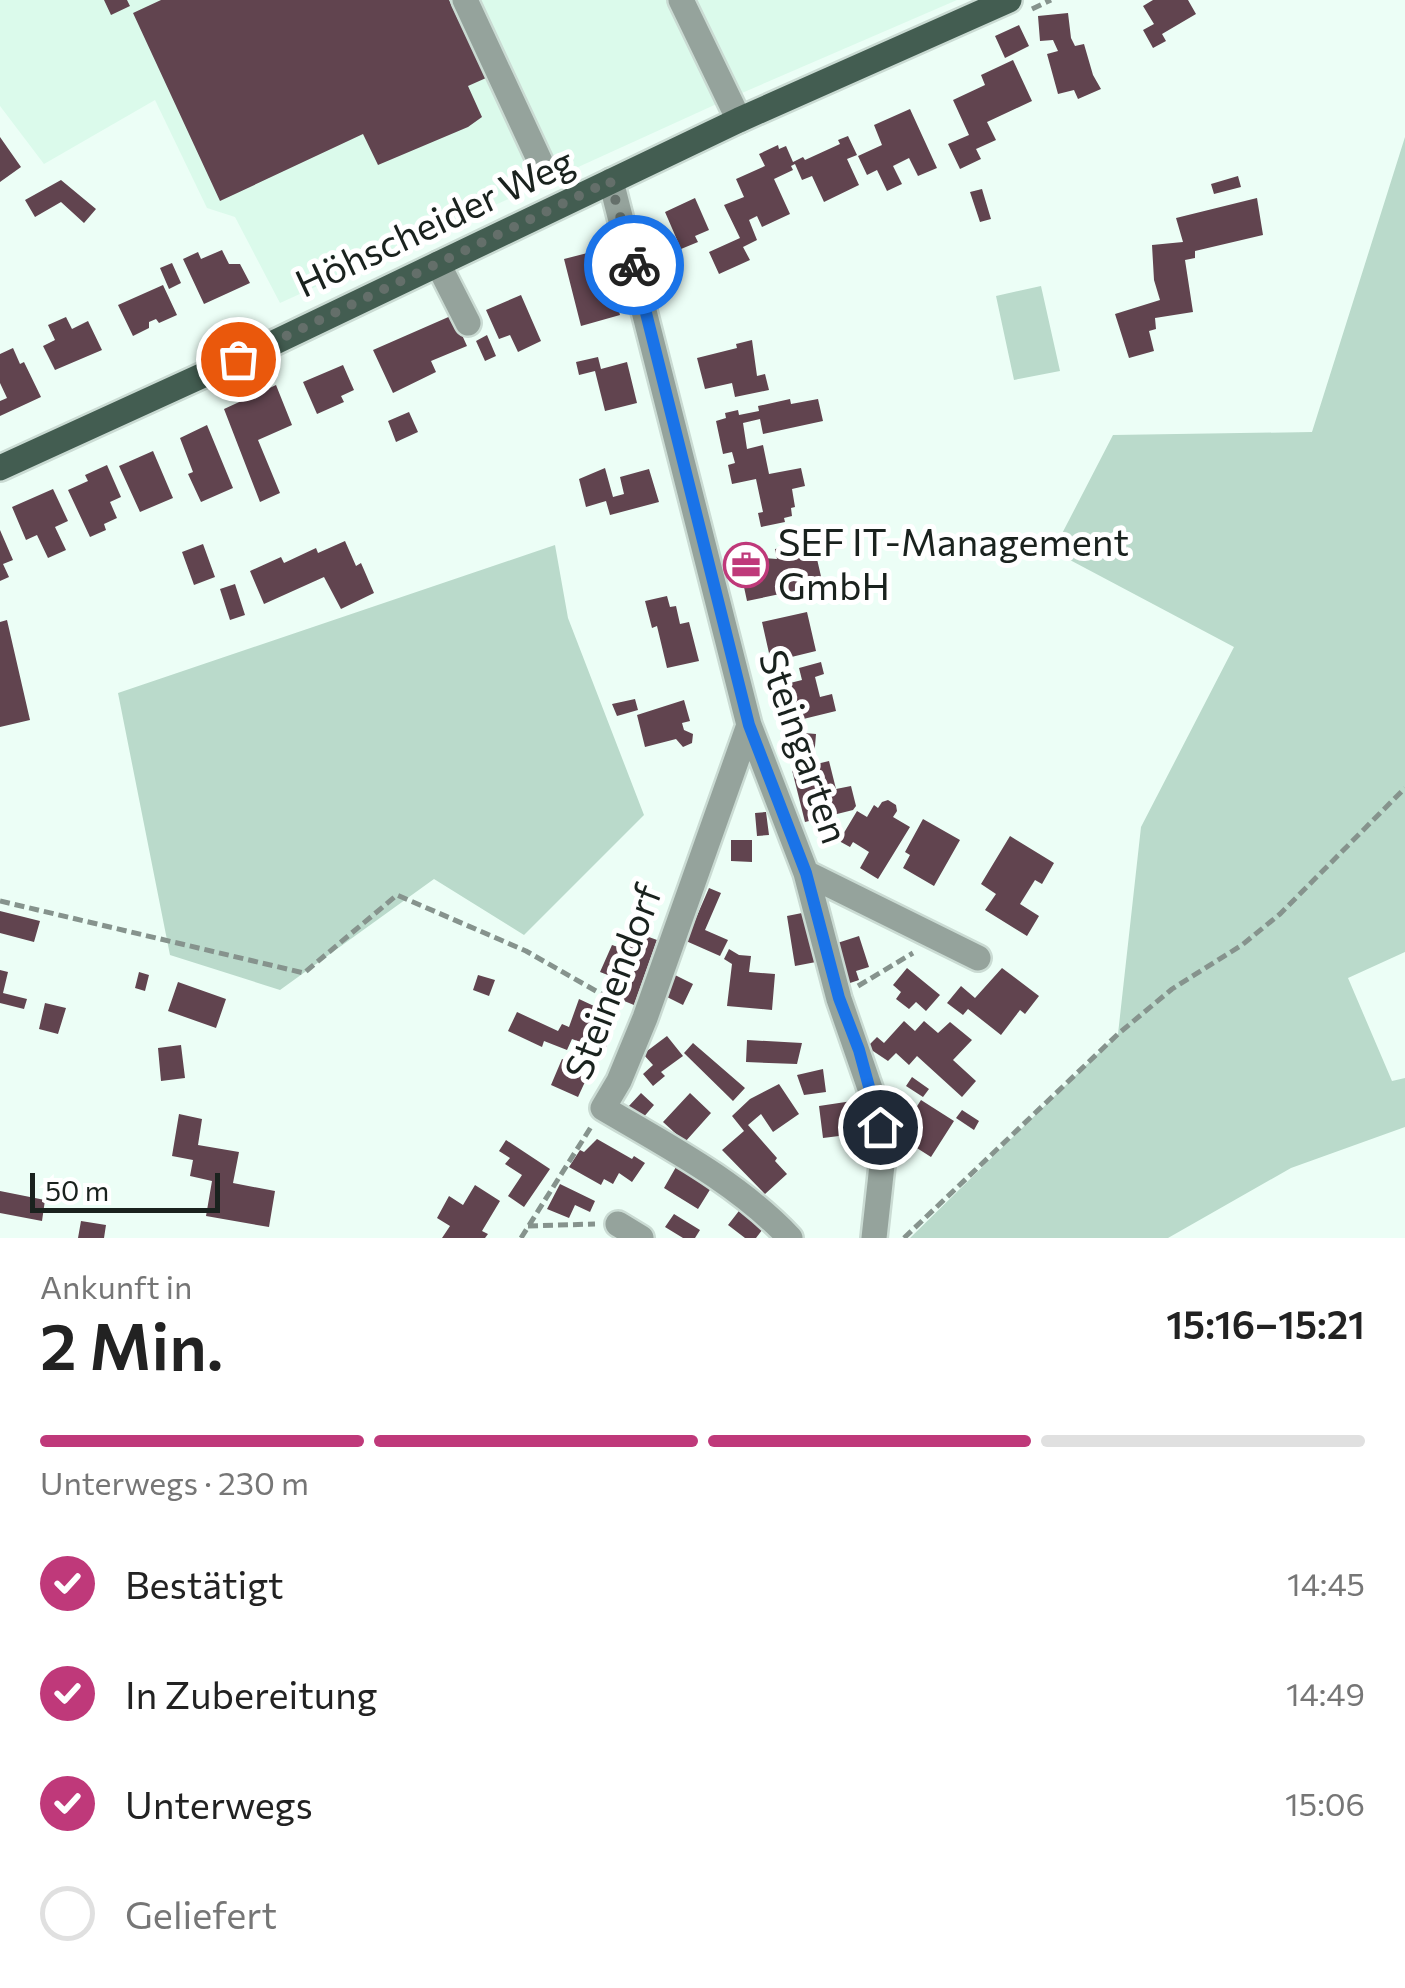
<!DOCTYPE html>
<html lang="de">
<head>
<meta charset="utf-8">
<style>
  :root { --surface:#fff; --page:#f2f2f2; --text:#222; --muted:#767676; --line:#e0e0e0; --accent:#bf397a }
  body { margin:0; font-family:Commissioner,sans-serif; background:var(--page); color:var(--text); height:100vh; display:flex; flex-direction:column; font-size:38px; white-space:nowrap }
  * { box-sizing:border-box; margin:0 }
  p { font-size:32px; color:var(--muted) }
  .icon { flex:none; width:55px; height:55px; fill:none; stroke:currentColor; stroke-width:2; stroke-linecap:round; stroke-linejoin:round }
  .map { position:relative; height:1238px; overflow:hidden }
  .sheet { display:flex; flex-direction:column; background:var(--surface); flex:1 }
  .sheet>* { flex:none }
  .scale { position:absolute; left:30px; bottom:25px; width:190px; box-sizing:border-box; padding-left:10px; border:5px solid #1a221e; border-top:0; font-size:28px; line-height:35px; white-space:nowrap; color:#1a221e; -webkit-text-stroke:8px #fff; paint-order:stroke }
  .pin { position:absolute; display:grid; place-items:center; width:85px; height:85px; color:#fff; margin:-42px; border:5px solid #fff; border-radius:50%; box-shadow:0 2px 10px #0007 }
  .courier { position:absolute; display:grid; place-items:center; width:100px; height:100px; margin:-50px; border:8px solid #1a73e8; border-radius:50%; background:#fff; color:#222; box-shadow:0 2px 12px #0007 }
  .headline em { font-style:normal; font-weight:600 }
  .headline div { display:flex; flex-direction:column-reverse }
  .headline { display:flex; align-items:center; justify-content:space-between; height:170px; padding:0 40px }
  h1 { font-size:65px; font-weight:600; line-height:75px }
  .bar { display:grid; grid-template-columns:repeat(4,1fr); gap:15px 10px; align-content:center; height:120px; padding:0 40px }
  .bar i { height:12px; border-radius:8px; background:var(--line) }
  .bar .on { background:var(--accent) }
  .bar p { grid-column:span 4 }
  ol { padding:0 40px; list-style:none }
  li { display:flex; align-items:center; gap:30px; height:110px }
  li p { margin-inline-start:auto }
  li .icon { padding:10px; border-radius:50%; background:var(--accent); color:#fff; stroke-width:4 }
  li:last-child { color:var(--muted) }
  li i { width:55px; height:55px; border:5px solid var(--line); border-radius:50% }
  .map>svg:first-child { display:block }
</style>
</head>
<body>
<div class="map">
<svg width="1405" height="1238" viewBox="0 0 1405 1238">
  <rect width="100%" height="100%" fill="#ecfef6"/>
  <path fill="#dbfaeb" d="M 0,0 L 957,0 L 721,102 L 280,303 L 235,217 L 207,208 L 155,100 L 44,164 L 0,106 Z"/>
  <path fill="#badacb" d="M 1405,137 L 1405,952 L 1348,978 L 1392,1081 L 1405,1078 L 1405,1127 L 1291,1168 L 1168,1238 L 910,1238 L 1118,1034 L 1141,827 L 1234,647 L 1053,551 L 1113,435 L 1312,432 Z
    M 1041,286 L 1060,371 L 1014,380 L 996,296 Z
    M 555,545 L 568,618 L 644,815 L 524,935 L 434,879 L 280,990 L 170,955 L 118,693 Z"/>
  <path fill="#61444f" d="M 104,0 L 127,0 L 130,6 L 111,15 Z
    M 161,0 L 449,0 L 486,78 L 468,86 L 482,117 L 468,127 L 378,165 L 363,134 L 220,201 L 133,13 Z
    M 1153,0 L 1188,0 L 1196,14 L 1162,34 L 1166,41 L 1153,48 L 1143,30 L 1154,24 L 1143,6 Z
    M 1068,13 L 1071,38 L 1075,46 L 1084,44 L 1093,75 L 1101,89 L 1078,99 L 1074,90 L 1058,94 L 1047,54 L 1058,51 L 1053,40 L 1040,41 L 1038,16 Z
    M 1019,25 L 1029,46 L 1005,58 L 995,36 Z
    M 1013,60 L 1032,101 L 987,122 L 996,140 L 976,149 L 981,159 L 960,169 L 948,144 L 969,135 L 953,100 L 985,85 L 981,75 Z
    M 910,109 L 937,168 L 918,176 L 909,158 L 893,166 L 902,184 L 887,191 L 877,170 L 867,175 L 858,156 L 882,145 L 874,125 Z
    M 848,136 L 857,155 L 847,159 L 859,185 L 824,202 L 812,176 L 802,180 L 795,164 L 791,166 L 793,170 L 774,179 L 790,214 L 762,227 L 757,216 L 749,220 L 757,240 L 743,247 L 750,260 L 719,274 L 709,252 L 740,238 L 724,205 L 744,197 L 736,179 L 765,166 L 759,154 L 778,145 L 779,149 L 786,146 L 793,162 L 803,157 L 805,160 L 840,144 L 838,140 Z
    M 0,137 L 21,167 L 0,182 Z
    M 1238,176 L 1241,187 L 1214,194 L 1211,184 Z
    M 61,180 L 96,209 L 84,223 L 61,202 L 35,217 L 25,200 Z
    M 982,189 L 991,219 L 980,222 L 970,192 Z
    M 695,198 L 709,230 L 695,236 L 698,242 L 681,249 L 665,212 Z
    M 1257,198 L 1263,235 L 1195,251 L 1195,258 L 1185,260 L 1193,312 L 1155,318 L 1156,329 L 1149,331 L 1154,351 L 1129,358 L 1115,314 L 1160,300 L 1154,280 L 1152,245 L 1183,242 L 1176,218 Z
    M 603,249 L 620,315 L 581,326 L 564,259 Z
    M 222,250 L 229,264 L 240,264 L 250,283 L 204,304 L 183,259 L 198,252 L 201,259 Z
    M 172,263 L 181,283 L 169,289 L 160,268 Z
    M 163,285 L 177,315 L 159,323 L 156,319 L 149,322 L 149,328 L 133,336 L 118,305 Z
    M 521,295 L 541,341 L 518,352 L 510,335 L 499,339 L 486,310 Z
    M 453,315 L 467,346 L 431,361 L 436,372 L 393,393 L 373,350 Z
    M 66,317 L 72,329 L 88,321 L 102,350 L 55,370 L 43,346 L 55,340 L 48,325 Z
    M 487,335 L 496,356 L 485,361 L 476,341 Z
    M 752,340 L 757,376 L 765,374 L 769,390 L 735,397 L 732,383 L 705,389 L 697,358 L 737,348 L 736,344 Z
    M 13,348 L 20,364 L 24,362 L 41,397 L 0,416 L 0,401 L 7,398 L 0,383 L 0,354 Z
    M 598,357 L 601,369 L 627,362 L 637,403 L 605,411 L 595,371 L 579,375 L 576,362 Z
    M 343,365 L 354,390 L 341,396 L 344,402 L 317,414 L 303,382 Z
    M 276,385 L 292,425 L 258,440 L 280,493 L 260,502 L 224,409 Z
    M 790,399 L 791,404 L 818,399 L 823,421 L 763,434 L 760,419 L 743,423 L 747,449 L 763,445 L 769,474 L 801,468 L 805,486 L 792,489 L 795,507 L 791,508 L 792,516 L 784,518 L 785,522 L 761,527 L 758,513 L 763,512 L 756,479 L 732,484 L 728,465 L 735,463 L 732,452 L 723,454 L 716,421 L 726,418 L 725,413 L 738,410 L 739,415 L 759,411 L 758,406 Z
    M 409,412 L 418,432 L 396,442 L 388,421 Z
    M 207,425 L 233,488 L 201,502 L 188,474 L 193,472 L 180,438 Z
    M 153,451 L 173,498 L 140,512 L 119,466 Z
    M 107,465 L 121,497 L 110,502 L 117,518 L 104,524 L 106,530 L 90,537 L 68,490 L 88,481 L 85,475 Z
    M 605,468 L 613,497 L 624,494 L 620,477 L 649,469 L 659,502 L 610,515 L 606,501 L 586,507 L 579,479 Z
    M 53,489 L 68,521 L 55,527 L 66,550 L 48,558 L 37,535 L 26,540 L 12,507 Z
    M 826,526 L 829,539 L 824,539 L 827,556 L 817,559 L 823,585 L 747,601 L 744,587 L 748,586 L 742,567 L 762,562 L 764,558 L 777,559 L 775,549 L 803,543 L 801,531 Z
    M 0,530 L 13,560 L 3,564 L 9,577 L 0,581 Z
    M 345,541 L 356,566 L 361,563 L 374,593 L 341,609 L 324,577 L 264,604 L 250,571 L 281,557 L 284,563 L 316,548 L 318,553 Z
    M 203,544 L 215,577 L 194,585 L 182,552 Z
    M 235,584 L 245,615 L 230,620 L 220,589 Z
    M 667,596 L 670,607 L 676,606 L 680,624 L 689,622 L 699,661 L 667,668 L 657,626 L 652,628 L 645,601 Z
    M 807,612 L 816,651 L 771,662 L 762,622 Z
    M 7,620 L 30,720 L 0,727 L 0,622 Z
    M 821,662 L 824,674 L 815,677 L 820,697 L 832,694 L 836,711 L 787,723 L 778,686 L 802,680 L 799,668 Z
    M 635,699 L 638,710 L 617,716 L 612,704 Z
    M 684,700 L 690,721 L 682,723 L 684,730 L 693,734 L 692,743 L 683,747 L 676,739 L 645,747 L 637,715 Z
    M 793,732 L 816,734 L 814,758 L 792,755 Z
    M 829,761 L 836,789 L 851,786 L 856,806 L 853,810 L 805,822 L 792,770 Z
    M 888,800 L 896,805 L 897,811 L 893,817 L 910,827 L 878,879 L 860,868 L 869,852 L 853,842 L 850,847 L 839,841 L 857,811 L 867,817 L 874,805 L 878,808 L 882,802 Z
    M 766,812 L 769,835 L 757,836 L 755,813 Z
    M 923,819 L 960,840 L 934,886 L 903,868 L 910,855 L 905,852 Z
    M 1010,836 L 1054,863 L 1042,884 L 1035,880 L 1020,904 L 1039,916 L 1027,936 L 985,910 L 996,894 L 981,884 Z
    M 731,840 L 752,840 L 752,862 L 731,861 Z
    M 709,888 L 721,893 L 705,930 L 728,940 L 720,956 L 686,941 Z
    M 0,911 L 40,921 L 34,942 L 0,933 Z
    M 807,912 L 816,962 L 795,966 L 787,916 Z
    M 627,929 L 657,940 L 634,1005 L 612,996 L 618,979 L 600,972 L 612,945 L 621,948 Z
    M 859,936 L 869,967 L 856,971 L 859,980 L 841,986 L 828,946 Z
    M 729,949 L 739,955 L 751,956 L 749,972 L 775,974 L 772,1010 L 727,1006 L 732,964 L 724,959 Z
    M 907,968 L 940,995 L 926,1011 L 916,1002 L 909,1009 L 896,999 L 901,992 L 893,985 Z
    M 1002,968 L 1039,996 L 1025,1014 L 1020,1010 L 1001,1035 L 968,1009 L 963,1015 L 947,1003 L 961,986 L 975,998 Z
    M 0,970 L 8,972 L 3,993 L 27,999 L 24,1009 L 0,1003 Z
    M 139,972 L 149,975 L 145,991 L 135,988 Z
    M 673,974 L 693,984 L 683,1005 L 663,995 Z
    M 478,975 L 495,980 L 489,996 L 473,990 Z
    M 178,982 L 226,999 L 216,1028 L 168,1011 Z
    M 579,999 L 609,1013 L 602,1030 L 612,1035 L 604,1051 L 572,1039 L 567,1050 L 544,1041 L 542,1047 L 508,1031 L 517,1012 L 558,1031 L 562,1024 L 569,1027 Z
    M 45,1003 L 66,1008 L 58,1034 L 39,1029 Z
    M 904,1021 L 915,1031 L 924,1021 L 938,1033 L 950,1022 L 972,1040 L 953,1060 L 976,1081 L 962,1097 L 917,1056 L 909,1065 L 896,1053 L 888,1061 L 867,1047 L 877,1037 L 884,1043 Z
    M 667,1036 L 683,1056 L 661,1072 L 665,1076 L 653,1086 L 643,1074 L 653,1065 L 643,1054 Z
    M 747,1040 L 802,1043 L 797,1064 L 746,1062 Z
    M 693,1043 L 745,1088 L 733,1101 L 684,1053 Z
    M 181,1045 L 185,1078 L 161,1081 L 158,1048 Z
    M 562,1059 L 590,1071 L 578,1097 L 551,1085 Z
    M 823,1069 L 826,1092 L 804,1095 L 797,1075 Z
    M 912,1077 L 929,1089 L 923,1097 L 906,1086 Z
    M 779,1084 L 799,1114 L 773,1132 L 761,1114 L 748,1125 L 777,1158 L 775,1161 L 787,1174 L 765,1194 L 722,1150 L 744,1131 L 732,1116 L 750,1099 Z
    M 641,1093 L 654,1105 L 642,1119 L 628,1107 Z
    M 690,1093 L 711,1113 L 685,1142 L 663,1122 Z
    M 859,1100 L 863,1133 L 823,1138 L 819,1106 Z
    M 921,1100 L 954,1121 L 931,1157 L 898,1136 Z
    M 962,1110 L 979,1121 L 974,1130 L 956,1118 Z
    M 179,1114 L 202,1119 L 198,1145 L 239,1152 L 233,1183 L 275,1191 L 269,1227 L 206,1216 L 212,1181 L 190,1176 L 193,1160 L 172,1156 Z
    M 597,1139 L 632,1159 L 634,1156 L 645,1163 L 632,1182 L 619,1173 L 613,1184 L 604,1179 L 601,1185 L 569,1167 L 580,1150 L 584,1152 Z
    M 506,1140 L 550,1169 L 524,1207 L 508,1196 L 522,1175 L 505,1164 L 510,1158 L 499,1151 Z
    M 676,1167 L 711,1188 L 698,1209 L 664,1188 Z
    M 560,1184 L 595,1201 L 590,1212 L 575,1205 L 569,1218 L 547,1209 Z
    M 475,1185 L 500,1201 L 482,1231 L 488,1234 L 485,1238 L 442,1238 L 450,1226 L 437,1218 L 449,1196 L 463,1205 Z
    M 0,1191 L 45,1200 L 42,1221 L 0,1213 Z
    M 742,1207 L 766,1225 L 756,1238 L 745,1238 L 728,1225 Z
    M 674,1214 L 700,1230 L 695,1238 L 683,1238 L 665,1227 Z
    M 81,1221 L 106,1225 L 104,1238 L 78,1238 Z"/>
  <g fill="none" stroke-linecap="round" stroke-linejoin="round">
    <defs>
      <path id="minor" d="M 465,0 L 544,170
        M 681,0 L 739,120
        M 611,181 L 749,725 L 806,873 L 839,999 L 875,1103 L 883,1156 L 874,1238
        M 438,264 L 468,323
        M 749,725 L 645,1018 L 619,1081 L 603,1108 C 669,1147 737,1182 790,1238
        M 806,873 L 978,958
        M 618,1224 L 641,1238"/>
      <path id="major" d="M 0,468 L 267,346 L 739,120 L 1009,0"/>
    </defs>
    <use href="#minor" stroke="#cadbd3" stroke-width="30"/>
    <use href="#major" stroke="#cadbd3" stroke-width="30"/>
    <path stroke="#86938d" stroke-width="5" stroke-dasharray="10 5" stroke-linecap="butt" d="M 1032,9 L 1051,0
      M 0,901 L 304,973 L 397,895 L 526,951 L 624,1007
      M 858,986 L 913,953
      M 528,1226 L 595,1224
      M 521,1238 L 591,1127
      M 904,1238 L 1118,1034 L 1172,989 L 1242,945 L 1280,914 L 1405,788"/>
    <use href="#minor" stroke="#95a39c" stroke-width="25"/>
    <use href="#major" stroke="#435d51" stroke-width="25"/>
  </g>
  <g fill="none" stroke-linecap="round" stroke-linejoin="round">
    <path stroke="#646f6a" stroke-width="10" stroke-dasharray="0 18" d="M 238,359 L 610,181 L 634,265"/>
    <path stroke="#1a73e8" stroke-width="12" d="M 634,265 L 749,725 L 806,873 L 839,998 L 859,1050 L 880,1127"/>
  </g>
  <defs>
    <symbol id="office-ring" viewBox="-11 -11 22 22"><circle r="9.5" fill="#fff" stroke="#bf397a" stroke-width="1.5"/><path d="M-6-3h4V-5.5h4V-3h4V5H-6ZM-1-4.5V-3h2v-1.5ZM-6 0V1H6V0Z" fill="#bf397a"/></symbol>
  </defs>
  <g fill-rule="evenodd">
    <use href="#office-ring" x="721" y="540" width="50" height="50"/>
  </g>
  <g text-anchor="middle" stroke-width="10" stroke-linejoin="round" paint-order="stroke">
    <g font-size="38" fill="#1a221e" stroke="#fff">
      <text transform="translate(435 223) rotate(-25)" y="13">Höhscheider Weg</text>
      <text transform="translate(803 747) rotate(71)" y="13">Steingarten</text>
      <text transform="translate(614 982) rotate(-69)" y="13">Steinendorf</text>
    </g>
    <g font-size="38" fill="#1a221e" stroke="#fff" text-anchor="start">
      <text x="778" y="556">SEF IT-Management<tspan x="778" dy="44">GmbH</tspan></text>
    </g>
  </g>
</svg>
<div class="scale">50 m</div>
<div class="pin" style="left:238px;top:359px;background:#ea580c"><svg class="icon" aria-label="bag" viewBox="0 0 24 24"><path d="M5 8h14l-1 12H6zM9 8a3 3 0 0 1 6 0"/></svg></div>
<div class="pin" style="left:880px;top:1127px;background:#1f2937"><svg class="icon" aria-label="home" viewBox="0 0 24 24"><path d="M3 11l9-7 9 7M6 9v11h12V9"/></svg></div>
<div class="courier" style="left:634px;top:265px"><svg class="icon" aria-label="bike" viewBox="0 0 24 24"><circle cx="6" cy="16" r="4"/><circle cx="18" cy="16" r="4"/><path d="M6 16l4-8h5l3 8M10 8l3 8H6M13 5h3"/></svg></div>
</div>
<section class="sheet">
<div class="headline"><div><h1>2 Min.</h1><p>Ankunft in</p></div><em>15:16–15:21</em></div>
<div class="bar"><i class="on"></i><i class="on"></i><i class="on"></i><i></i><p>Unterwegs · 230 m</p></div>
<ol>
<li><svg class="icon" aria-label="check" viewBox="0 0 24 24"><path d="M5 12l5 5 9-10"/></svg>Bestätigt<p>14:45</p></li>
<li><svg class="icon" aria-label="check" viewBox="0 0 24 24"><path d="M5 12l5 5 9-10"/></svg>In Zubereitung<p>14:49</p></li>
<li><svg class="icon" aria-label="check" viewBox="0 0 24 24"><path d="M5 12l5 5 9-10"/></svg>Unterwegs<p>15:06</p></li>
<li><i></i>Geliefert</li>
</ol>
</section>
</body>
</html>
